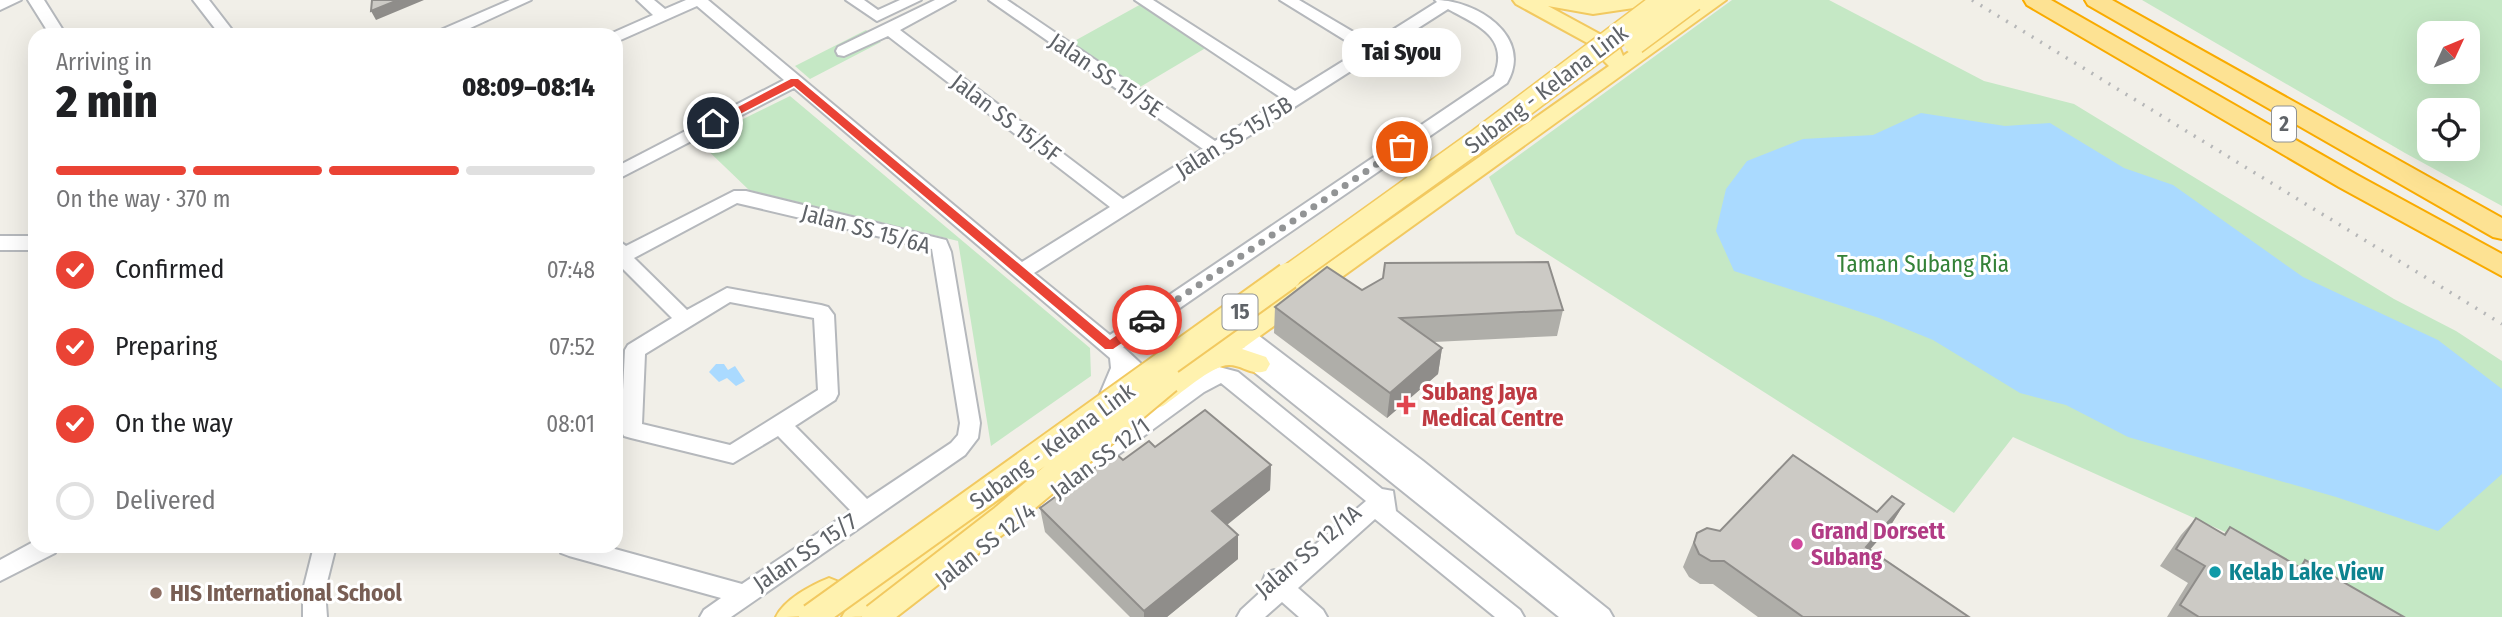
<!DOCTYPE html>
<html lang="en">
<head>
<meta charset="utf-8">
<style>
  :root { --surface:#fff; --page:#f6f6f6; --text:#202124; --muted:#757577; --line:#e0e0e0; --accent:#ea4335 }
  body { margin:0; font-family:"Fira Sans Condensed",sans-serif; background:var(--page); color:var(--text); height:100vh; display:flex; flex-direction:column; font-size:26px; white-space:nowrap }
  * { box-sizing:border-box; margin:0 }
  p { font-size:23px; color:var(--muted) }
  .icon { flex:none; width:38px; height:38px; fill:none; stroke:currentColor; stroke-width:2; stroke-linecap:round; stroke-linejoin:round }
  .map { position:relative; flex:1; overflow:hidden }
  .side { position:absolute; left:28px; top:28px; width:595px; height:525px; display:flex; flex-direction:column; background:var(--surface); border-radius:21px; box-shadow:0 7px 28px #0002 }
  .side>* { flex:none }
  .needle { width:46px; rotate:46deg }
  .tools { position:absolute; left:2417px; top:21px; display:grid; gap:14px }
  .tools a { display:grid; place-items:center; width:63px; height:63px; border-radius:14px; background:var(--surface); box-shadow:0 7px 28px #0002; font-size:35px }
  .pin { position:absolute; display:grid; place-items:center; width:60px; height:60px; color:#fff; margin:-30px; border:4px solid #fff; border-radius:50%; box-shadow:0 2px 7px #0007 }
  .courier { position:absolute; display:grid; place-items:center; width:70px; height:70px; margin:-35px; border:5px solid #ea4335; border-radius:50%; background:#fff; color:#222; box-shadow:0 2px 9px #0007 }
  .bubble { position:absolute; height:49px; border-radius:21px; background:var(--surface); box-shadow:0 7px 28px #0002; font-size:23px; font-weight:800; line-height:49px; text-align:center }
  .head em { font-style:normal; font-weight:800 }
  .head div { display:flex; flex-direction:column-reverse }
  .head { display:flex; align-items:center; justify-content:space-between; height:119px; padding:0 28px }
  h1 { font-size:46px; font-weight:800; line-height:52px }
  .bar { display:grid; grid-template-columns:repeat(4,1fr); gap:10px 7px; align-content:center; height:84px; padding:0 28px }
  .bar i { height:9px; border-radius:5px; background:var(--line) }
  .bar .current { background:var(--accent) }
  .bar p { grid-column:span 4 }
  ol { padding:0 28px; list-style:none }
  li { display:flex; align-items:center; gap:21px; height:77px }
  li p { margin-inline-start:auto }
  li .icon { padding:7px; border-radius:50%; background:var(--accent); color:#fff; stroke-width:4 }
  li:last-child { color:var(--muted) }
  li i { width:38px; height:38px; border:4px solid var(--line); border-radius:50% }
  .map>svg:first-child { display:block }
</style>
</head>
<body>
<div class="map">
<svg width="2502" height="617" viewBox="0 0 2502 617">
  <rect width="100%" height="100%" fill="#f1efe8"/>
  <path fill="#c5e8c5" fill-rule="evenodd" d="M 1732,0 L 1829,0 L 1984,81 L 2074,104 L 2394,299 L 2456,331 L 2502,361 L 2502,617 L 2375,617 L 2252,544 L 2013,437 L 1954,513 L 1516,234 L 1489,177 Z
    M 2142,0 L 2502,0 L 2502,206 L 2405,153 ZM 2429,33 L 2468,33 L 2468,72 L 2429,72 ZM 2468,110 L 2468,149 L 2429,149 L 2429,110 Z
    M 1143,3 L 1209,46 L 1135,90 L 1069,44 Z
    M 866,30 L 881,42 L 810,79 L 795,66 Z
    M 790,96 L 1090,348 L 1091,376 L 991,446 L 958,241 L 749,190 L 698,141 Z"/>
  <path fill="#aadaff" d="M 1921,113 L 2005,126 L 2050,123 L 2124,168 L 2173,185 L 2303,277 L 2438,340 L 2502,389 L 2502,474 L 2438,531 L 2336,497 L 2128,437 L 2066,405 L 2020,393 L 1933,340 L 1879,318 L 1734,271 L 1716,231 L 1726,189 L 1747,161 L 1803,139 L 1873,135 Z
    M 716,364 L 724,364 L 728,370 L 735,366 L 745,381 L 736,386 L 727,378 L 719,382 L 709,372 Z"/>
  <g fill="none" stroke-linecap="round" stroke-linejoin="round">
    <defs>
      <path id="minor" d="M 0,0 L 21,0 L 0,10 Z
        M 28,0 L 44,0 L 66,35 L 50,35 Z
        M 193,0 L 209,0 L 236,35 L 220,35 Z
        M 510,0 L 531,0 L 455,35 L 434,35 L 436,32 Z
        M 637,0 L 654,0 L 665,9 L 686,0 L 708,0 L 1022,262 L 1110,207 L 888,36 L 844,56 L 838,55 L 836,51 L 838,47 L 935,0 L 955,0 L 900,30 L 1123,199 L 1203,149 L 989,0 L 1007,0 L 1215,141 L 1283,99 L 1135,0 L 1153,0 L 1295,91 L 1361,50 L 1280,0 L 1299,0 L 1372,43 L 1437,2 L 1435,0 C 1476,0 1534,36 1507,83 L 1123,347 L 1151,373 L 1148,378 L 1141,381 L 1129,374 L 1117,400 L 1110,402 L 1103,400 L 1100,394 L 1111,368 L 1110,358 L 794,88 L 616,180 L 616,167 L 784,80 L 697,6 L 616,42 L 616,35 L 610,34 L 653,15 ZM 1448,9 C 1477,25 1510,37 1494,76 L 1110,335 L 1034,273 Z
        M 846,0 L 864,0 L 878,10 L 900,0 L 921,0 L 877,21 Z
        M 734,191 L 746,191 L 946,240 L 951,252 L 980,423 L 978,438 L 965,455 L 731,617 L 700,617 L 704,610 L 721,598 L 569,556 L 561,553 L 558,546 L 604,546 L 742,584 L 851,511 L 778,436 L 733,463 L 631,438 L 624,436 L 621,430 L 625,350 L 628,345 L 672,318 L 619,265 L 616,266 L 616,239 L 626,246 ZM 737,203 L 932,249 L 960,423 L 958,435 L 951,443 L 867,499 L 795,426 L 835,400 L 838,394 L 834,315 L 828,307 L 821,305 L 727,288 L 687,310 L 634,258 ZM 730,302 L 814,318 L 818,390 L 730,445 L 642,424 L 645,354 Z
        M 0,236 L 35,236 L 35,250 L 0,250 Z
        M 1243,327 L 1250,329 L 1423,461 L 1609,610 L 1613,617 L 1559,617 L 1238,359 L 1235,354 L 1238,349 L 1245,347 L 1233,334 L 1236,329 Z
        M 1219,367 L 1238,372 L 1382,489 L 1393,491 L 1396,511 L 1520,610 L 1524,617 L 1495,617 L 1375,519 L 1298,588 L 1323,610 L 1327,617 L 1299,617 L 1282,602 L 1265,617 L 1237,617 L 1241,610 L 1266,587 L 1263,580 L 1266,573 L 1274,570 L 1282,573 L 1366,501 L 1221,383 L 1204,392 L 1089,476 L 1087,484 C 1072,495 1055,512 1036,505 L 1033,499 L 1036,493 L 1054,484 L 1056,476 L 1190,380 Z
        M 35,541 L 35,546 L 58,546 L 55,553 L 0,581 L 0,560 Z
        M 314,546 L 336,546 L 325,590 L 327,617 L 303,617 L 303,590 Z"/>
      <path id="major" d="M 1513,0 L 1657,0 L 1647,6 L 1593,14 L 1548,6 L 1618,44 L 1623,56 L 1703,0 L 1726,0 L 1242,349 L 1266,357 L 1270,364 L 1266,371 C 1251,376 1243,365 1229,365 C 1212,365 1178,396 1163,406 L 1154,409 L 1145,406 L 1141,399 L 1145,392 L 1609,66 L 1604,61 L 1602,51 L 1516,4 Z
        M 1058,447 L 1068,450 L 1071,458 L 1068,466 L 901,590 L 903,594 C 890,617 867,617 842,617 L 847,608 L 855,602 L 853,598 L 858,589 L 1048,450 Z
        M 829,578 L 839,582 L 844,591 C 830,617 803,617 776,617 C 784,600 811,585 829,578 Z"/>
      <path id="highway" d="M 2024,0 L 2051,0 L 2357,175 L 2502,254 L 2502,276 L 2339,187 L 2027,5 Z
        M 2085,0 L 2112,0 L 2502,218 L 2502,239 L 2493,237 L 2088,5 Z"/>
    </defs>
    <use href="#minor" stroke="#b5b8bc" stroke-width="4"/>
    <use href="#major" stroke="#f2c960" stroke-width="4"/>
    <use href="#highway" stroke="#f9ab00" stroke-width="4"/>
    <use href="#minor" fill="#fff" fill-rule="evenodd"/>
    <use href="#major" fill="#fff2af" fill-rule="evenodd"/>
    <use href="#highway" fill="#fde293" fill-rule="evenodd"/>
    <path stroke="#b6b7b8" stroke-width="3.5" stroke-dasharray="2 8" stroke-linecap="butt" d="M 1972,0 L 2502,324"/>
    <defs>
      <path id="major-bridge-far1" d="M 1635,43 L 1693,0
        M 1286,278 L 1477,141 L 1664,0"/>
      <path id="major-bridge" d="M 812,617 L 1288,276
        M 875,617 L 1003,518 L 1168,380"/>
    </defs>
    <use href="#major-bridge-far1" stroke="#f2c960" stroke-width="25" stroke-linecap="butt"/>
    <use href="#major-bridge" stroke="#f2c960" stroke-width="30" stroke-linecap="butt"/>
    <use href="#major-bridge-far1" stroke="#fff2af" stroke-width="22"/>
    <use href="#major-bridge" stroke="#fff2af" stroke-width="26"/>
  </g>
  <path fill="#afaea9" d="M 1275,307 L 1563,310 L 1557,336 L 1434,342 L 1442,348 L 1438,374 L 1387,418 L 1274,333 Z
    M 1155,447 L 1271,465 L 1270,490 L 1227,525 L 1238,535 L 1238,559 L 1167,617 L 1130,617 L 1045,532 L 1040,508 Z
    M 1904,504 L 1889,528 L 1870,549 L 1969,617 L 1758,617 L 1713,584 L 1700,584 L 1689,577 L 1683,567 L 1697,533 L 1877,512 Z
    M 2196,518 L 2224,534 L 2230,527 L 2298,567 L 2305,560 L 2404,617 L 2167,617 L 2188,583 L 2160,566 L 2181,535 Z"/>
  <path fill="#8f8d8a" d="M 398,0 L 424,0 L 376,20 L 371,11 Z
    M 1442,348 L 1438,374 L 1387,418 L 1390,393 Z
    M 1271,465 L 1270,490 L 1213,536 L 1212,511 Z
    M 1904,504 L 1889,528 L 1852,570 L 1866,547 Z
    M 1238,535 L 1238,559 L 1167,617 L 1144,617 L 1144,611 Z"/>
  <path fill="#cccac5" stroke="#8f8d8a" stroke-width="2" d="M 372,0 L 398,0 L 371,11 Z
    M 1548,262 L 1563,310 L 1400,318 L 1442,348 L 1390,393 L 1275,307 L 1327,267 L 1362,290 L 1383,278 L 1385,263 Z
    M 1205,410 L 1271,465 L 1212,511 L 1238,535 L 1144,611 L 1040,508 L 1115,453 L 1123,460 L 1149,441 L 1155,447 Z
    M 1793,455 L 1877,512 L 1892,496 L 1904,504 L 1866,547 L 1969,617 L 1803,617 L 1724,561 L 1711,561 L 1699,554 L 1694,543 L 1697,533 L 1707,528 L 1720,531 Z
    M 2196,518 L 2225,535 L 2230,527 L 2301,568 L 2305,560 L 2404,617 L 2199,617 L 2180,605 L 2205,566 L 2176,549 Z"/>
  <path fill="#ea4335" d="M 791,79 L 798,79 L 1110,340 L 1143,317 L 1151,317 L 1151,323 L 1113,349 L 1105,349 L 794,86 L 717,126 L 708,123 Z"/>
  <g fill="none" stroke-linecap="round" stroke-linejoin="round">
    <path stroke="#929495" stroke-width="7" stroke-dasharray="0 12.6" d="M 1147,320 L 1402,147"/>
  </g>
  <path fill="#e0444e" stroke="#fff" stroke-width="2.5" d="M1402.5 394.5h7v7h7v7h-7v7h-7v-7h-7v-7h7z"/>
  <circle fill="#d1479c" stroke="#fff" stroke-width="2.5" cx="1797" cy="544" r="7"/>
  <circle fill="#0f9aa8" stroke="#fff" stroke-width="2.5" cx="2215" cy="572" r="7"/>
  <circle fill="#8d6e63" stroke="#fff" stroke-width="2.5" cx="156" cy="593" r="7"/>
  <g text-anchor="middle" stroke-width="6" stroke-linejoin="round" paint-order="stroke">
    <g fill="#fff" stroke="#8f9295" stroke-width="2">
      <rect x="2272" y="106.5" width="24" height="35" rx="5"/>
      <rect x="1222.5" y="294.5" width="35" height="35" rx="5"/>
    </g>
    <g font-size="21" font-weight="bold" fill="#5f6368">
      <text x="2284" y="131">2</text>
      <text x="1240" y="319">15</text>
    </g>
    <g font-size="23" fill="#5f6368" stroke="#fff">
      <text transform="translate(1106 75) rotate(34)" y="8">Jalan SS 15/5E</text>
      <text transform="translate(1546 89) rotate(-37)" y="8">Subang - Kelana Link</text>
      <text transform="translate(1006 118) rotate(37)" y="8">Jalan SS 15/5F</text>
      <text transform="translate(1234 137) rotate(-32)" y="8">Jalan SS 15/5B</text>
      <text transform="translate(866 229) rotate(15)" y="8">Jalan SS 15/6A</text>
      <text transform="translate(1052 446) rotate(-36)" y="8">Subang - Kelana Link</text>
      <text transform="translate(1100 458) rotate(-37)" y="8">Jalan SS 12/1</text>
      <text transform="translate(985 545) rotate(-38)" y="8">Jalan SS 12/4</text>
      <text transform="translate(1308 551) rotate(-40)" y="8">Jalan SS 12/1A</text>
      <text transform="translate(805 552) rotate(-34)" y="8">Jalan SS 15/7</text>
    </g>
    <g font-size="23" fill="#348238" stroke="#fff">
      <text x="1923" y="272">Taman Subang Ria</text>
    </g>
    <g font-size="23" font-weight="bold" fill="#be3a42" stroke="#fff" text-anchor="start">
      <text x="1422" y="400">Subang Jaya<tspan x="1422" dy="26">Medical Centre</tspan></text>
    </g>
    <g font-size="23" font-weight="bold" fill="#b23c85" stroke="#fff" text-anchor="start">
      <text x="1811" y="539">Grand Dorsett<tspan x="1811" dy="26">Subang</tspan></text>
    </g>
    <g font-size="23" font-weight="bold" fill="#0d838f" stroke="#fff" text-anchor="start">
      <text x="2229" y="580">Kelab Lake View</text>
    </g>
    <g font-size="23" font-weight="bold" fill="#785e54" stroke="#fff" text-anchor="start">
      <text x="170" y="601">HIS International School</text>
    </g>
  </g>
</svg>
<div class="tools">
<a><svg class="needle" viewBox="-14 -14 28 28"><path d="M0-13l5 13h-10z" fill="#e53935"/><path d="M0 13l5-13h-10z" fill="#757577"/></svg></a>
<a><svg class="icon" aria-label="locate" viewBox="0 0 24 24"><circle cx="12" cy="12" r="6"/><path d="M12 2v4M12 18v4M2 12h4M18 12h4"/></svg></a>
</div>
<div class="pin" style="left:1402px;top:147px;background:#ea580c"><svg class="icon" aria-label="bag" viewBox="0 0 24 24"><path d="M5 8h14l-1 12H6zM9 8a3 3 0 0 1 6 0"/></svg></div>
<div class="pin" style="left:713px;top:123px;background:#1f2937"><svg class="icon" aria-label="home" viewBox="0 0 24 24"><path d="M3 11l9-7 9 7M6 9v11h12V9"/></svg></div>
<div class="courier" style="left:1147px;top:320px"><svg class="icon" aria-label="car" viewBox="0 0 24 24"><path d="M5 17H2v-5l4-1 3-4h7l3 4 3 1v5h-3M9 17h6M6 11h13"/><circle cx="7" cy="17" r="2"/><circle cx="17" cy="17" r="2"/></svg></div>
<div class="bubble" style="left:1342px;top:28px;width:119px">Tai Syou</div>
<section class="side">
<div class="head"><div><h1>2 min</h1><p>Arriving in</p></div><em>08:09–08:14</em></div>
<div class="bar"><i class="current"></i><i class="current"></i><i class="current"></i><i></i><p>On the way · 370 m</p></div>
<ol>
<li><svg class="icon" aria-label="check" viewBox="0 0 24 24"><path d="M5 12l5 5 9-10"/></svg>Confirmed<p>07:48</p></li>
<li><svg class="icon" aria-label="check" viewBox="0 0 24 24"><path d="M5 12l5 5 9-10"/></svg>Preparing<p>07:52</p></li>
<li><svg class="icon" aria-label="check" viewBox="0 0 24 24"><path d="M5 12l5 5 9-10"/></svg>On the way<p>08:01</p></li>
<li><i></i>Delivered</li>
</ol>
</section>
</div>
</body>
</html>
